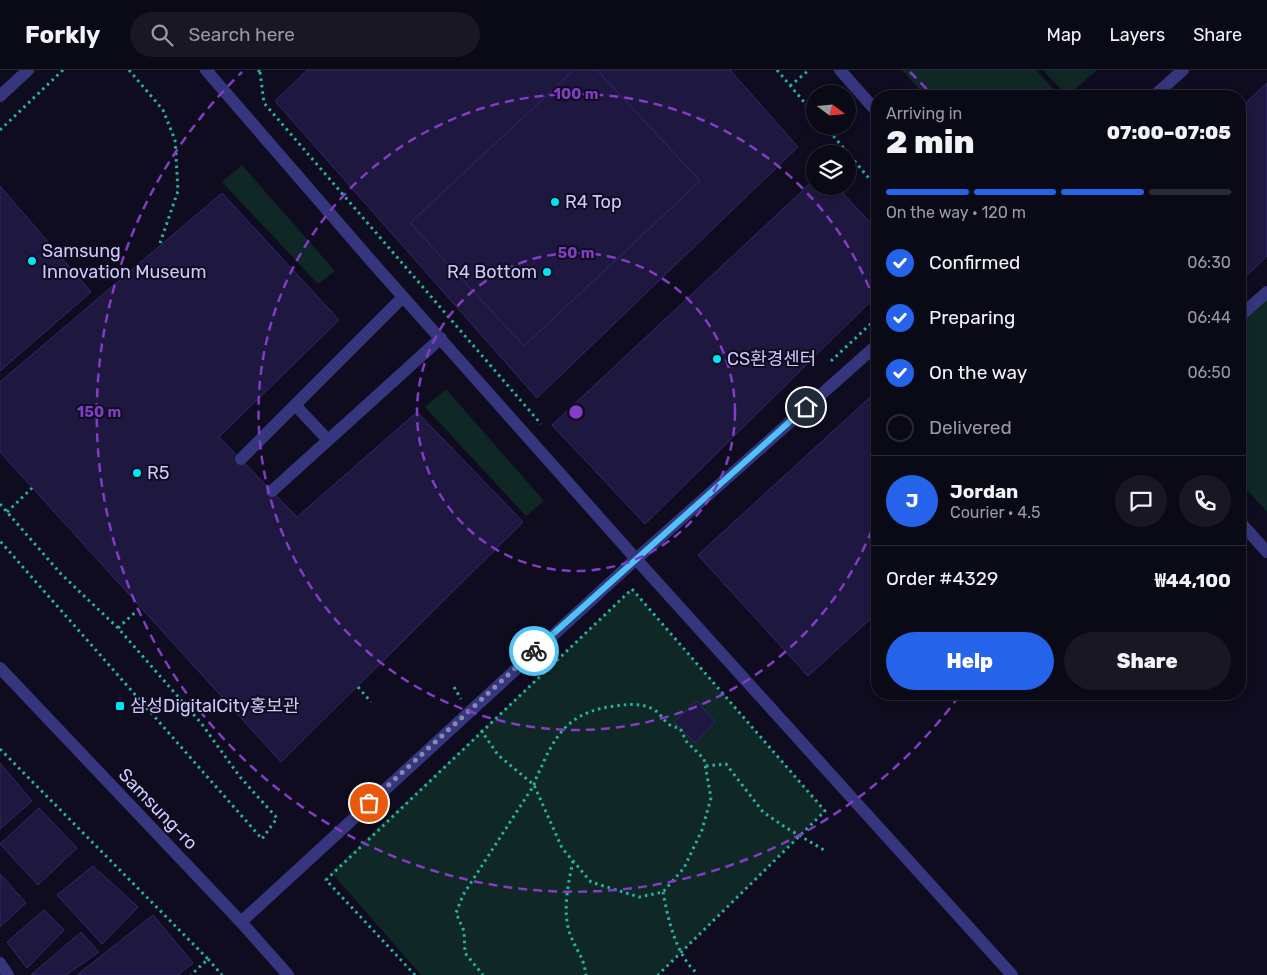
<!DOCTYPE html>
<html lang="en">
<head>
<meta charset="utf-8">
<style>
  :root { --surface:#0a0916; --page:#181723; --text:#f1f3f6; --muted:#999aa1; --line:#2a2a35; --accent:#2563eb }
  body { margin:0; font-family:Rubik,"Noto Sans KR",sans-serif; background:var(--page); color:var(--text); height:100vh; display:flex; flex-direction:column; font-size:19px; white-space:nowrap }
  * { box-sizing:border-box; margin:0 }
  p { font-size:16px; color:var(--muted) }
  .icon { flex:none; width:28px; height:28px; fill:none; stroke:currentColor; stroke-width:2; stroke-linecap:round; stroke-linejoin:round }
  .map { position:relative; flex:1; overflow:hidden }
  .drawer { position:absolute; left:871px; top:20px; width:375px; height:610px; display:flex; flex-direction:column; background:var(--surface); border-radius:20px; box-shadow:0 2px 8px #0003,0 0 0 1px var(--line) }
  .drawer>* { flex:none }
  .needle { width:32px; rotate:106deg }
  .controls { position:absolute; left:806px; top:15px; display:grid; gap:10px }
  .controls a { display:grid; place-items:center; width:50px; height:50px; border-radius:50%; background:var(--surface); box-shadow:0 2px 8px #0003,0 0 0 1px var(--line); font-size:25px }
  .pin { position:absolute; display:grid; place-items:center; width:42px; height:42px; color:#fff; margin:-21px; border:2px solid #fff; border-radius:50%; box-shadow:0 1px 5px #0007 }
  .courier { position:absolute; display:grid; place-items:center; width:50px; height:50px; margin:-25px; border:4px solid #4fc3f7; border-radius:50%; background:#fff; color:#222; box-shadow:0 1px 6px #0007 }
  .headline em { font-style:normal; font-weight:800 }
  .headline div { display:flex; flex-direction:column-reverse }
  .headline { display:flex; align-items:center; justify-content:space-between; height:85px; padding:0 15px }
  h1 { font-size:32px; font-weight:800; line-height:38px }
  .bar { display:grid; grid-template-columns:repeat(4,1fr); gap:8px 5px; align-content:center; height:60px; padding:0 15px }
  .bar i { height:6px; border-radius:4px; background:var(--line) }
  .bar .current { background:var(--accent) }
  .bar p { grid-column:span 4 }
  .line { display:flex; align-items:center; gap:12px; padding:0 15px; border-top:1px solid var(--line) }
  .line div { flex:1 }
  .round { display:grid; place-items:center; flex:none; width:52px; height:52px; border-radius:26px; background:var(--page) }
  ol { padding:0 15px; list-style:none }
  li { display:flex; align-items:center; gap:15px; height:55px }
  li p { margin-inline-start:auto }
  li .icon { padding:5px; border-radius:50%; background:var(--accent); color:#fff; stroke-width:4 }
  li:last-child { color:var(--muted) }
  li i { width:28px; height:28px; border:2px solid var(--line); border-radius:50% }
  .primary-button { display:flex; gap:10px; margin-top:auto; padding:10px 15px }
  .primary-button a { flex:1; height:58px; border-radius:30px; background:var(--accent); color:#fff; font-size:20px; font-weight:800; line-height:58px; text-align:center }
  .primary-button a+a { background:var(--page); color:var(--text) }
  header { display:flex; align-items:center; gap:30px; box-sizing:border-box; height:70px; padding:0 25px; background:var(--surface); border-bottom:1px solid var(--line) }
  header strong { font-size:24px }
  nav { display:flex; gap:28px; margin-inline-start:auto; font-size:18px }
  .search { width:350px; height:45px; background:var(--page); display:flex; align-items:center; gap:12px; box-sizing:border-box; padding:0 18px; border-radius:28px; color:var(--muted); font-size:19px }
  .map>svg:first-child { display:block }
</style>
</head>
<body>
<header>
<strong>Forkly</strong>
<div class="search"><svg class="icon" aria-label="search" viewBox="0 0 24 24"><circle cx="10" cy="10" r="6"/><path d="M15 15l6 6"/></svg>Search here</div>
<nav><a>Map</a><a>Layers</a><a>Share</a></nav>
</header>
<div class="map">
<svg width="1267" height="905" viewBox="0 0 1267 905">
  <rect width="100%" height="100%" fill="#0e0c1e"/>
  <path fill="#0f2826" d="M 902,0 L 1036,0 L 1060,26 L 925,26 Z
    M 1043,0 L 1097,0 L 1067,26 Z
    M 242,95 L 335,201 L 318,214 L 222,112 Z
    M 1267,226 L 1267,442 L 1240,412 L 1240,250 Z
    M 446,319 L 544,431 L 526,446 L 425,337 Z
    M 632,519 L 825,741 L 658,905 L 421,905 L 331,802 Z"/>
  <path fill="#1e1740" stroke="#34296c" d="M 307,0 L 730,0 L 798,77 L 537,328 L 275,31 Z
    M 574,0 L 597,0 L 700,111 L 524,276 L 410,153 Z
    M 1267,13 L 1267,186 L 1240,212 L 1240,38 Z
    M 815,109 L 815,116 L 836,116 L 878,161 L 878,224 L 645,454 L 552,355 Z
    M 0,116 L 91,222 L 0,301 Z
    M 222,123 L 339,250 L 219,367 L 297,447 L 417,342 L 523,452 L 281,692 L 0,382 L 0,312 Z
    M 878,320 L 878,542 L 808,606 L 698,485 Z
    M 697,631 L 715,652 L 695,673 L 674,652 Z
    M 0,693 L 32,731 L 0,759 Z
    M 39,738 L 77,778 L 38,815 L 0,774 Z
    M 93,796 L 138,837 L 102,874 L 57,825 Z
    M 0,804 L 26,833 L 0,857 Z
    M 44,840 L 64,860 L 27,898 L 7,872 Z
    M 153,845 L 193,893 L 178,905 L 77,905 Z
    M 81,862 L 99,882 L 66,905 L 31,905 Z"/>
  <g fill="none" stroke-linecap="round" stroke-linejoin="round">
    <path stroke="#2bb1a4" stroke-width="3" stroke-dasharray="2.5 4" stroke-linecap="butt" d="M 129,0 L 163,40 L 175,70 L 178,121 L 159,176
      M 258,0 L 260,2 L 262,0
      M 777,0 L 815,45
      M 260,2 L 264,33 L 541,354
      M 790,16 L 809,0
      M 825,56 L 878,119
      M 0,60 L 63,0
      M 831,291 L 878,247
      M 0,434 L 61,504 L 118,558 L 201,653 L 240,707 L 277,748 L 262,769 L 0,471
      M 7,442 L 32,418
      M 118,558 L 141,537
      M 358,617 L 371,632
      M 454,617 L 461,629
      M 481,660 L 498,685 L 534,715 L 562,778 L 591,812 L 639,827 L 663,822 L 684,798 L 702,760 L 711,728 L 704,689 L 686,671 L 680,658 C 663,656 665,646 653,639 C 641,633 628,634 615,636 C 577,641 560,656 544,691 C 541,699 536,706 534,715 L 463,825 L 456,843 L 464,861 L 465,883 L 483,905
      M 0,679 L 208,889 L 191,905
      M 706,696 L 726,694 L 763,742 L 785,757 L 824,780
      M 573,791 C 568,815 561,845 572,869 C 579,885 583,886 586,905
      M 663,822 C 668,849 676,886 698,904
      M 208,889 L 222,905
      M 415,905 L 326,810 L 632,519 L 825,741 L 658,905"/>
    <path stroke="#36367e" stroke-width="12" d="M 206,0 L 373,193 L 636,489 L 1012,905
      M 840,0 L 878,43
      M 0,26 L 28,0
      M 1154,26 L 1183,0
      M 1240,246 L 1267,222
      M 295,335 L 328,370
      M 241,389 L 403,227
      M 272,421 L 441,268
      M 1240,452 L 1267,482
      M 241,852 L 636,489 L 878,274"/>
    <path stroke="#36367e" stroke-width="12" d="M 0,893 L 8,905"/>
    <path stroke="#36367e" stroke-width="12" d="M 0,598 L 241,852 L 288,905"/>
  </g>
  <g fill="none" stroke-linecap="round" stroke-linejoin="round">
    <path stroke="#8a87b0" stroke-width="5" stroke-dasharray="0 9" d="M 369,733 L 534,581"/>
    <path stroke="#4fc3f7" stroke-width="6" d="M 534,581 L 806,337"/>
  </g>
  <g fill="none" stroke="#833cc5" stroke-width="2.5" stroke-dasharray="9 6">
    <circle cx="576" cy="342" r="159"/>
    <path d="M877 446A318 318 0 1 1 877 238"/>
    <path d="M959 626A477 477 0 1 1 242 2M910 2A477 477 0 0 1 933 26"/>
  </g>
  <g fill="#00e5f4" stroke="#0e0c1e" stroke-width="2">
    <circle cx="555" cy="132" r="5"/>
    <circle cx="32" cy="191" r="5"/>
    <circle cx="547" cy="202" r="5"/>
    <circle cx="717" cy="289" r="5"/>
    <circle cx="137" cy="403" r="5"/>
    <rect x="115" y="631" width="10" height="10" rx="2.5"/>
  </g>
  <g text-anchor="middle" stroke-width="4" stroke-linejoin="round" paint-order="stroke">
    <g font-size="18" fill="#cdc9ff" stroke="#0e0c1e" text-anchor="start">
      <text x="565" y="138">R4 Top</text>
      <text x="42" y="187">Samsung<tspan x="42" dy="21">Innovation Museum</tspan></text>
      <text x="537" y="208" text-anchor="end">R4 Bottom</text>
      <text x="727" y="295">CS환경센터</text>
      <text x="147" y="409">R5</text>
      <text x="130" y="642">삼성DigitalCity홍보관</text>
    </g>
    <g font-size="18" fill="#cdc9ff" stroke="#0e0c1e">
      <text transform="translate(158 739) rotate(46)" y="6">Samsung-ro</text>
    </g>
  </g>
  <circle cx="576" cy="342" r="8" fill="#833cc5" stroke="#0e0c1e" stroke-width="2.5"/>
  <g font-size="15" text-anchor="middle" font-weight="bold" fill="#833cc5" stroke="#0e0c1e" stroke-width="4" stroke-linejoin="round" paint-order="stroke">
    <text x="576" y="29">100 m</text>
    <text x="576" y="188">50 m</text>
    <text x="99" y="347">150 m</text>
  </g>
</svg>
<div class="controls">
<a><svg class="needle" viewBox="-14 -14 28 28"><path d="M0-13l5 13h-10z" fill="#e53935"/><path d="M0 13l5-13h-10z" fill="#999aa1"/></svg></a>
<a><svg class="icon" aria-label="layers" viewBox="0 0 24 24"><path d="M12 4l9 5-9 5-9-5zM3 14l9 5 9-5"/></svg></a>
</div>
<div class="pin" style="left:369px;top:733px;background:#ea580c"><svg class="icon" aria-label="bag" viewBox="0 0 24 24"><path d="M5 8h14l-1 12H6zM9 8a3 3 0 0 1 6 0"/></svg></div>
<div class="pin" style="left:806px;top:337px;background:#1f2937"><svg class="icon" aria-label="home" viewBox="0 0 24 24"><path d="M3 11l9-7 9 7M6 9v11h12V9"/></svg></div>
<div class="courier" style="left:534px;top:581px"><svg class="icon" aria-label="bike" viewBox="0 0 24 24"><circle cx="6" cy="16" r="4"/><circle cx="18" cy="16" r="4"/><path d="M6 16l4-8h5l3 8M10 8l3 8H6M13 5h3"/></svg></div>
<section class="drawer">
<div class="headline"><div><h1>2 min</h1><p>Arriving in</p></div><em>07:00–07:05</em></div>
<div class="bar"><i class="current"></i><i class="current"></i><i class="current"></i><i></i><p>On the way · 120 m</p></div>
<ol>
<li><svg class="icon" aria-label="check" viewBox="0 0 24 24"><path d="M5 12l5 5 9-10"/></svg>Confirmed<p>06:30</p></li>
<li><svg class="icon" aria-label="check" viewBox="0 0 24 24"><path d="M5 12l5 5 9-10"/></svg>Preparing<p>06:44</p></li>
<li><svg class="icon" aria-label="check" viewBox="0 0 24 24"><path d="M5 12l5 5 9-10"/></svg>On the way<p>06:50</p></li>
<li><i></i>Delivered</li>
</ol>
<div class="line" style="height:90px"><b class="round" style="background:var(--accent);color:#fff">J</b><div><b>Jordan</b><p>Courier · 4.5</p></div><a class="round"><svg class="icon" aria-label="chat" viewBox="0 0 24 24"><path d="M4 5h16v11H9l-5 4z"/></svg></a><a class="round"><svg class="icon" aria-label="phone" viewBox="0 0 24 24"><path d="M5 4h4l2 5-3 2q2 4 5 5l2-3 5 2v4C11 20 4 13 5 4z"/></svg></a></div>
<div class="line" style="height:65px"><div>Order #4329</div><b>₩44,100</b></div>
<div class="primary-button"><a>Help</a><a>Share</a></div>
</section>
</div>
</body>
</html>
